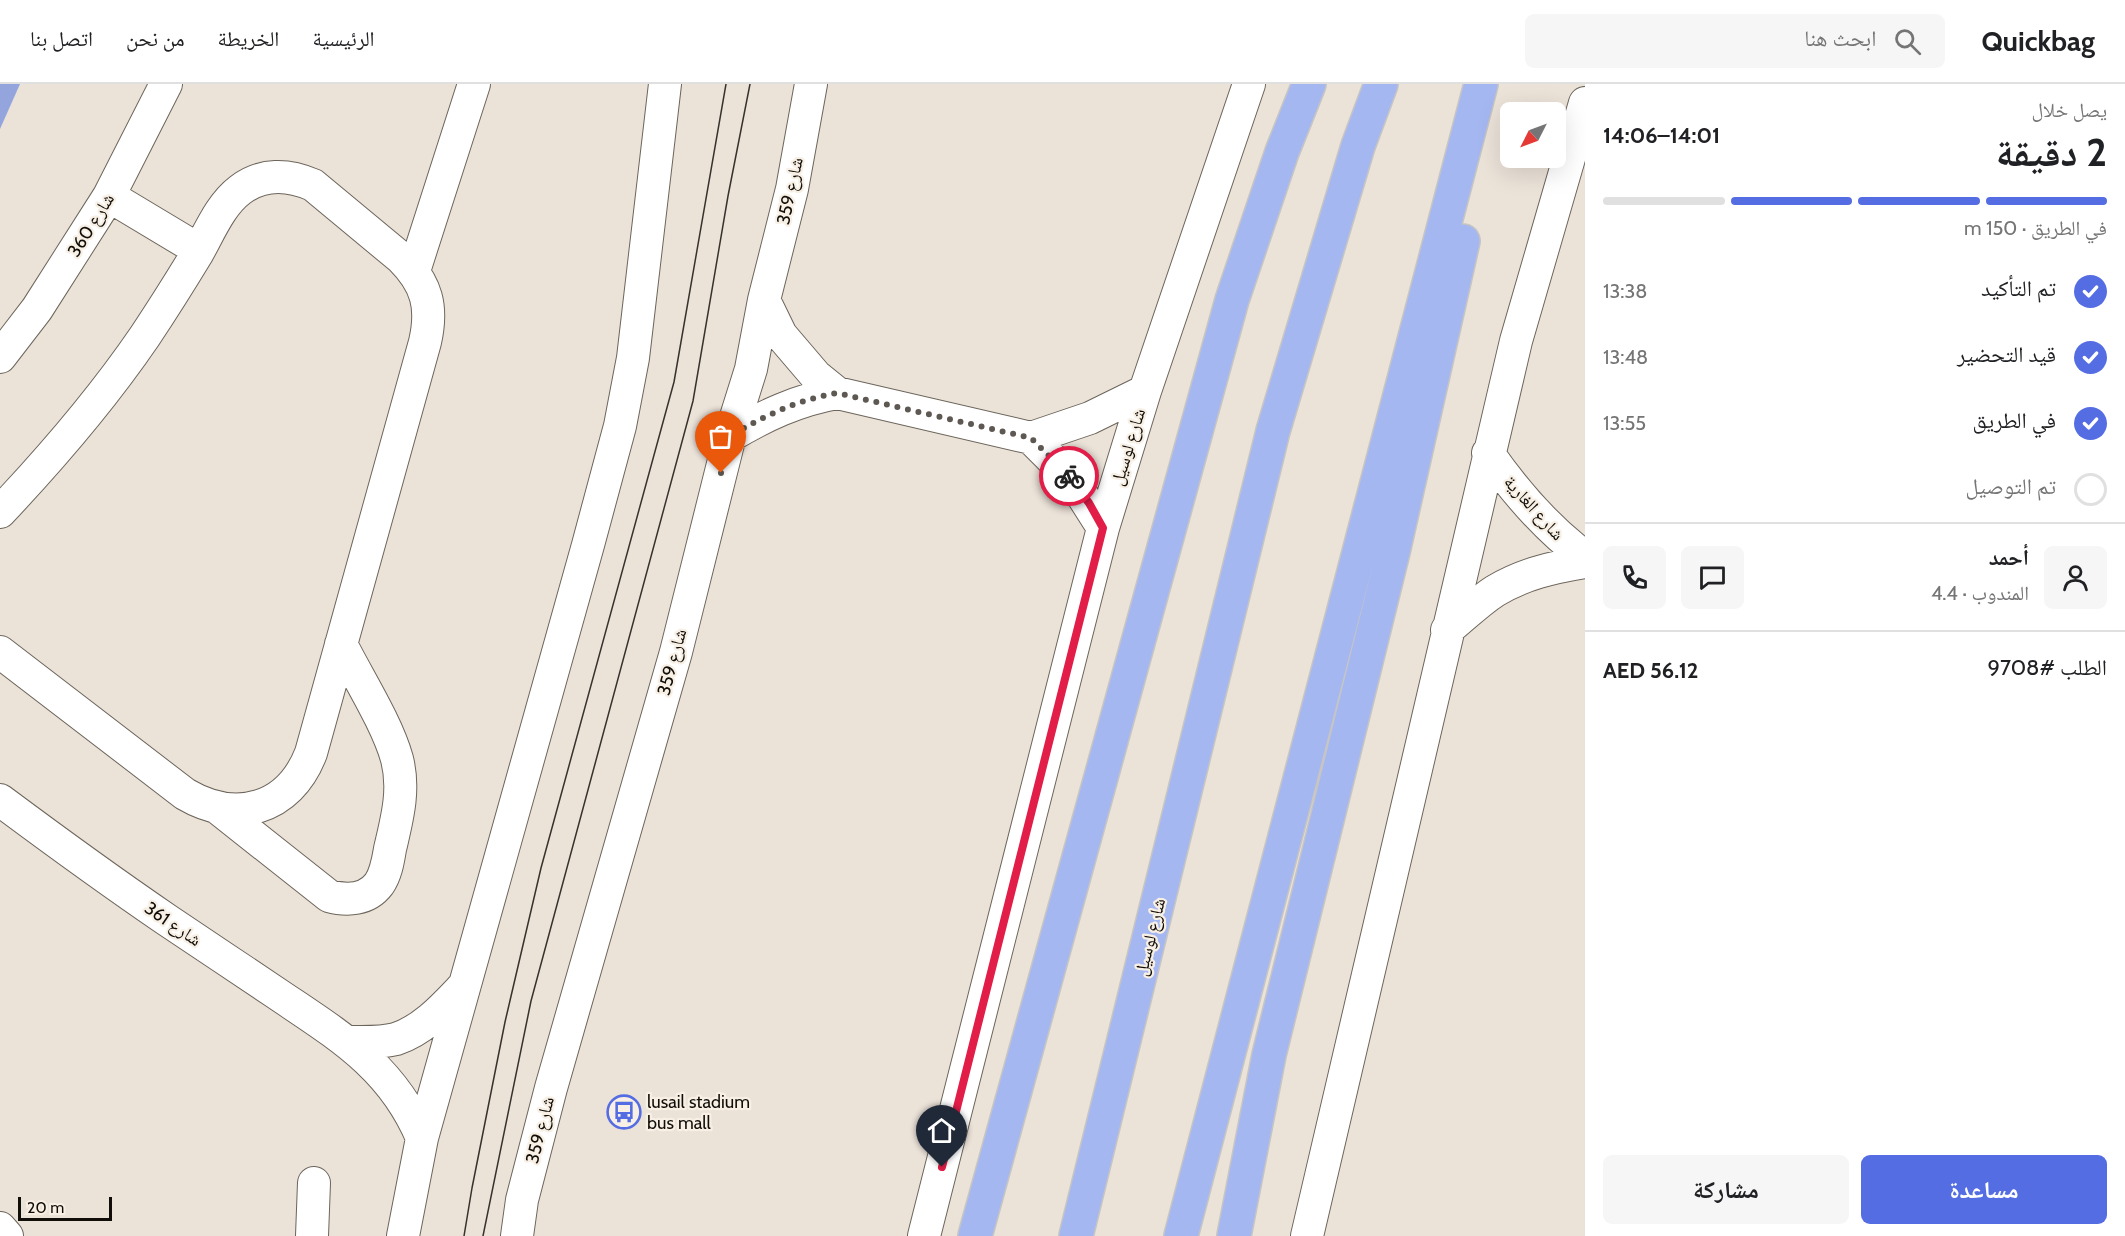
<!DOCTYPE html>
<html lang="ar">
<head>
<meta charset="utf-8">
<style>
  :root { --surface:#fff; --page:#f6f6f6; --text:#202124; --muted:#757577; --line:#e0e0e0; --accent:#556de3 }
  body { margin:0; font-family:Cabin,"Noto Naskh Arabic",sans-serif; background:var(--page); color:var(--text); direction:rtl; height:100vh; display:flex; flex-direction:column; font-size:22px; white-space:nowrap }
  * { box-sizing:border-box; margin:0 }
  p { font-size:20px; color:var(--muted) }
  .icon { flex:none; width:33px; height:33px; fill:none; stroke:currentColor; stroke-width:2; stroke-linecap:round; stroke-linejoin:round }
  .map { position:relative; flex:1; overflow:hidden; direction:ltr }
  .drawer { display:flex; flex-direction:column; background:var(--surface); width:540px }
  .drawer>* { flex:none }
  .needle { width:39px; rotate:228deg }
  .controls { position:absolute; left:1500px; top:18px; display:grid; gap:12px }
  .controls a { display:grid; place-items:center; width:66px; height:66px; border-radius:9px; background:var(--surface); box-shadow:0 6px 24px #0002; font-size:30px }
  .scale { position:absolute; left:18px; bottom:15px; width:94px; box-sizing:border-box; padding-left:6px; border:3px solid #110e0a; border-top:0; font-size:16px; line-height:21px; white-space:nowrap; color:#110e0a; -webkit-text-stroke:4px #f8f0e5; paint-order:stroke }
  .pin { position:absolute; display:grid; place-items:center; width:51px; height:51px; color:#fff; margin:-62px -26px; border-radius:50% 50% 50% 0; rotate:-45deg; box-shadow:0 0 6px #0007 }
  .pin .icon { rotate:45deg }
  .courier { position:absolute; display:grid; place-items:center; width:60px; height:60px; margin:-30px; border:4px solid #e11d48; border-radius:50%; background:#fff; color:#222; box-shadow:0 2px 8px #0007 }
  .headline em { font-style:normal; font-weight:800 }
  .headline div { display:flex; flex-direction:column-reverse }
  .headline { display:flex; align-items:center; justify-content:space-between; height:102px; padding:0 18px }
  h1 { font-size:39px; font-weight:800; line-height:45px }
  .bar { display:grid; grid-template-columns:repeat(4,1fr); gap:9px 6px; align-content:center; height:72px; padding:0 18px }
  .bar i { height:8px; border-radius:4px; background:var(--line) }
  .bar .current { background:var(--accent) }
  .bar p { grid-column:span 4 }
  .line { display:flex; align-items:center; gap:15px; padding:0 18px; border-top:2px solid var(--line) }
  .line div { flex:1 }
  .round { display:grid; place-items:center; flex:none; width:63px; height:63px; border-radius:9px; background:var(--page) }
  ol { padding:0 18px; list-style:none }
  li { display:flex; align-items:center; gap:18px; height:66px }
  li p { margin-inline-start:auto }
  li .icon { padding:6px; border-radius:50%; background:var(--accent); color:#fff; stroke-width:4 }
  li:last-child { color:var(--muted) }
  li i { width:33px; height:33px; border:3px solid var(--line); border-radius:50% }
  .cta { display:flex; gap:12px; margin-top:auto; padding:12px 18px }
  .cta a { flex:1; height:69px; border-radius:9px; background:var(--accent); color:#fff; font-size:24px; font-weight:800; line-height:69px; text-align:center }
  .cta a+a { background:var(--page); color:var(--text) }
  header { display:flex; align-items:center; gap:36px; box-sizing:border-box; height:84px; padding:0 30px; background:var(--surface); border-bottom:2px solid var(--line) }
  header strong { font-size:28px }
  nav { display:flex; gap:33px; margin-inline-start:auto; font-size:21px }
  .search { width:420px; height:54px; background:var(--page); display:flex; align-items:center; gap:15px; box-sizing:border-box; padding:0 21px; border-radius:9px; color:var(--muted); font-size:22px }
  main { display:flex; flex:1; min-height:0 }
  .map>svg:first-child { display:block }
</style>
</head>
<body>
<header>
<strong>Quickbag</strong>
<div class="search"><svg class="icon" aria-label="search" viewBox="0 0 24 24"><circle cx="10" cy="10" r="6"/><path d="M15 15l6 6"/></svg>ابحث هنا</div>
<nav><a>الرئيسية</a><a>الخريطة</a><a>من نحن</a><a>اتصل بنا</a></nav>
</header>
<main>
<section class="drawer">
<div class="headline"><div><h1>2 دقيقة</h1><p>يصل خلال</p></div><em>14:01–14:06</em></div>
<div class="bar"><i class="current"></i><i class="current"></i><i class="current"></i><i></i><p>في الطريق · 150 m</p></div>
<ol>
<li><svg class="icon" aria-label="check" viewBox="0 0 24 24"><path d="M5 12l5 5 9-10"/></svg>تم التأكيد<p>13:38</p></li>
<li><svg class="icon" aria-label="check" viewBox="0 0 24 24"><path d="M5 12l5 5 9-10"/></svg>قيد التحضير<p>13:48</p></li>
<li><svg class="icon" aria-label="check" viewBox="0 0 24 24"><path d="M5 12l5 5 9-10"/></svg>في الطريق<p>13:55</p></li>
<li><i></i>تم التوصيل</li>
</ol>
<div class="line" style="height:108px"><a class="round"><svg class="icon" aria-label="person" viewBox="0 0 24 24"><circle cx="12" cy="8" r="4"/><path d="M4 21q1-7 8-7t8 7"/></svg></a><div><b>أحمد</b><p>المندوب · 4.4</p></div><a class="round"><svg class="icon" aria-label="chat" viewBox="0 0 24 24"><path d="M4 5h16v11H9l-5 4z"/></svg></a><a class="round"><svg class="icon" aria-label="phone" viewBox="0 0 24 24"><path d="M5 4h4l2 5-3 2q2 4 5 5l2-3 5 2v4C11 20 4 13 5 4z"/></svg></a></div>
<div class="line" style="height:78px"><div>الطلب #9708</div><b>AED 56.12</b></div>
<div class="cta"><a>مساعدة</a><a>مشاركة</a></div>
</section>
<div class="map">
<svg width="1585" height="1152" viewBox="0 0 1585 1152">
  <rect width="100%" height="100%" fill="#ebe2d8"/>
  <path fill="#94a5de" d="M 0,0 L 20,0 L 0,45 Z"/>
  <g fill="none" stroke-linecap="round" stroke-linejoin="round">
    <defs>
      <path id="minor" d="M 109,112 L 199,166
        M 414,187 L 474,0
        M 764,216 L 781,251 L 816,292 L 837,309
        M 0,273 L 37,225 L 109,112 L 166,0
        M 730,352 C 764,332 797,316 837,309 L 1031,354 L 1090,334 L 1145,307
        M 1031,354 L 1072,395 L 1103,444
        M 1488,369 C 1516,409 1546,444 1585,473
        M 0,428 C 52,373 102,315 145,252 C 163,225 180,198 197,170 C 209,149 220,121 240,106 C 262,89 288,90 313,101 L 401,174 C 427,200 433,223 425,258 L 311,669 C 289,726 236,740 185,710 L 0,568
        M 1447,546 C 1463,533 1478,518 1495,507 C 1523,490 1554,483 1585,478
        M 0,716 C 55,757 110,797 167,836 C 203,860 240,885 276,909 C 338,951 392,982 422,1054
        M 219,725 L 329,812 C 347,817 367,816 379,800 C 386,790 388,777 390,765 C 397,735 405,706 397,675 C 387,639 358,594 341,560
        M 349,958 C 364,958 381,959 396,955 C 423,946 443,924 462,904
        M 0,1144 L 7,1152
        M 312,1152 L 314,1099
        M 403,1152 L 422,1054 L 588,461 L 620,342 L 633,274 L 665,0
        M 517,1152 L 522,1116 L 551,1004 L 676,568 L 730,352 L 751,285 L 764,216 L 792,105 L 811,0
        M 924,1152 L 1103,444 L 1145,307 L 1249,0
        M 1307,1152 L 1516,257 L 1585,19"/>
      <path id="highway" d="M 975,1152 L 1232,216 L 1282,68 L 1309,0
        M 1076,1152 L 1273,347 L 1358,62 L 1381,0
        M 1181,1152 L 1481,0
        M 1234,1152 L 1269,971 L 1393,468 L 1463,157"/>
    </defs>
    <use href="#minor" stroke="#6c655b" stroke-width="34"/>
    <use href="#highway" stroke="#c6c5c4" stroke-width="36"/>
    <use href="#minor" stroke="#fff" stroke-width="32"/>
    <use href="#highway" stroke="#a5b7f1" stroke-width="33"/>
    <path stroke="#36322d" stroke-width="1.5" d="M 464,1152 L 472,1104 L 505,938 L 541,784 L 674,298 L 726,0
      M 483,1152 L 531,917 L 693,317 L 728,112 L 750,0"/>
  </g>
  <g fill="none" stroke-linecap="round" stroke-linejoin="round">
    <path stroke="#5d5852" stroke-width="6" stroke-dasharray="0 10.8" d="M 721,389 L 730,352 C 764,332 797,316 837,309 L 1031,354 L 1069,392"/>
    <path stroke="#e11d48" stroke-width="8" d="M 942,1083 L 1103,444 L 1089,419 L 1069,392"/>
  </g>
  <defs>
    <symbol id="bus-ring" viewBox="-11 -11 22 22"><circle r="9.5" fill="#f8f0e5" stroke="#556de3" stroke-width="1.5"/><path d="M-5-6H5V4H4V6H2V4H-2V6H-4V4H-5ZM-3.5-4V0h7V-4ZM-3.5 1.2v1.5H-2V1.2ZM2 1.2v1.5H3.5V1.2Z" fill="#556de3"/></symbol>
  </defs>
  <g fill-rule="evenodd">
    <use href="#bus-ring" x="605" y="1009" width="38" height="38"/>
  </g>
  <g text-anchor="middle" stroke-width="4.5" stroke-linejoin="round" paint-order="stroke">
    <g font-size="18" fill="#110e0a" stroke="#f8f0e5">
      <text transform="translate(790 107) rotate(-78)" y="6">شارع 359</text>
      <text transform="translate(91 141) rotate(-58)" y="6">شارع 360</text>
      <text transform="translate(1128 363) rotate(-73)" y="6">شارع لوسيل</text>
      <text transform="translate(1534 424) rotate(48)" y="6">شارع الغارية</text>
      <text transform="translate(672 578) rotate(-75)" y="6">شارع 359</text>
      <text transform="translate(173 840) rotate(34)" y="6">شارع 361</text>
      <text transform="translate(1150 853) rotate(-76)" y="6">شارع لوسيل</text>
      <text transform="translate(540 1046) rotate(-76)" y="6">شارع 359</text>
    </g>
    <g font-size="18" fill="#110e0a" stroke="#f8f0e5" text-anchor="start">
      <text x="647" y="1024">lusail stadium<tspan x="647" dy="21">bus mall</tspan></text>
    </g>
  </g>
</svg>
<div class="controls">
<a><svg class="needle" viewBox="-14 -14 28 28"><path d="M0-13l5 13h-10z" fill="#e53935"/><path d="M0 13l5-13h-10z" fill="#757577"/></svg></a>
</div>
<div class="scale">20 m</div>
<div class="pin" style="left:721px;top:389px;background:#ea580c"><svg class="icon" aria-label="bag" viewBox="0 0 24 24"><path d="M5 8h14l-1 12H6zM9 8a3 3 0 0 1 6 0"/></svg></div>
<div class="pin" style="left:942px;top:1083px;background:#1f2937"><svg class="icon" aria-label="home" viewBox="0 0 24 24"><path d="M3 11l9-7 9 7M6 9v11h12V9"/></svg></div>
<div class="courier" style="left:1069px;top:392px"><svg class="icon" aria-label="bike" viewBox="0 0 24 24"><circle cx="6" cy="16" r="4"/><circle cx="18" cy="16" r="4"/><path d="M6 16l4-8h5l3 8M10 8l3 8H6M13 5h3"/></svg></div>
</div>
</main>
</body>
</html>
